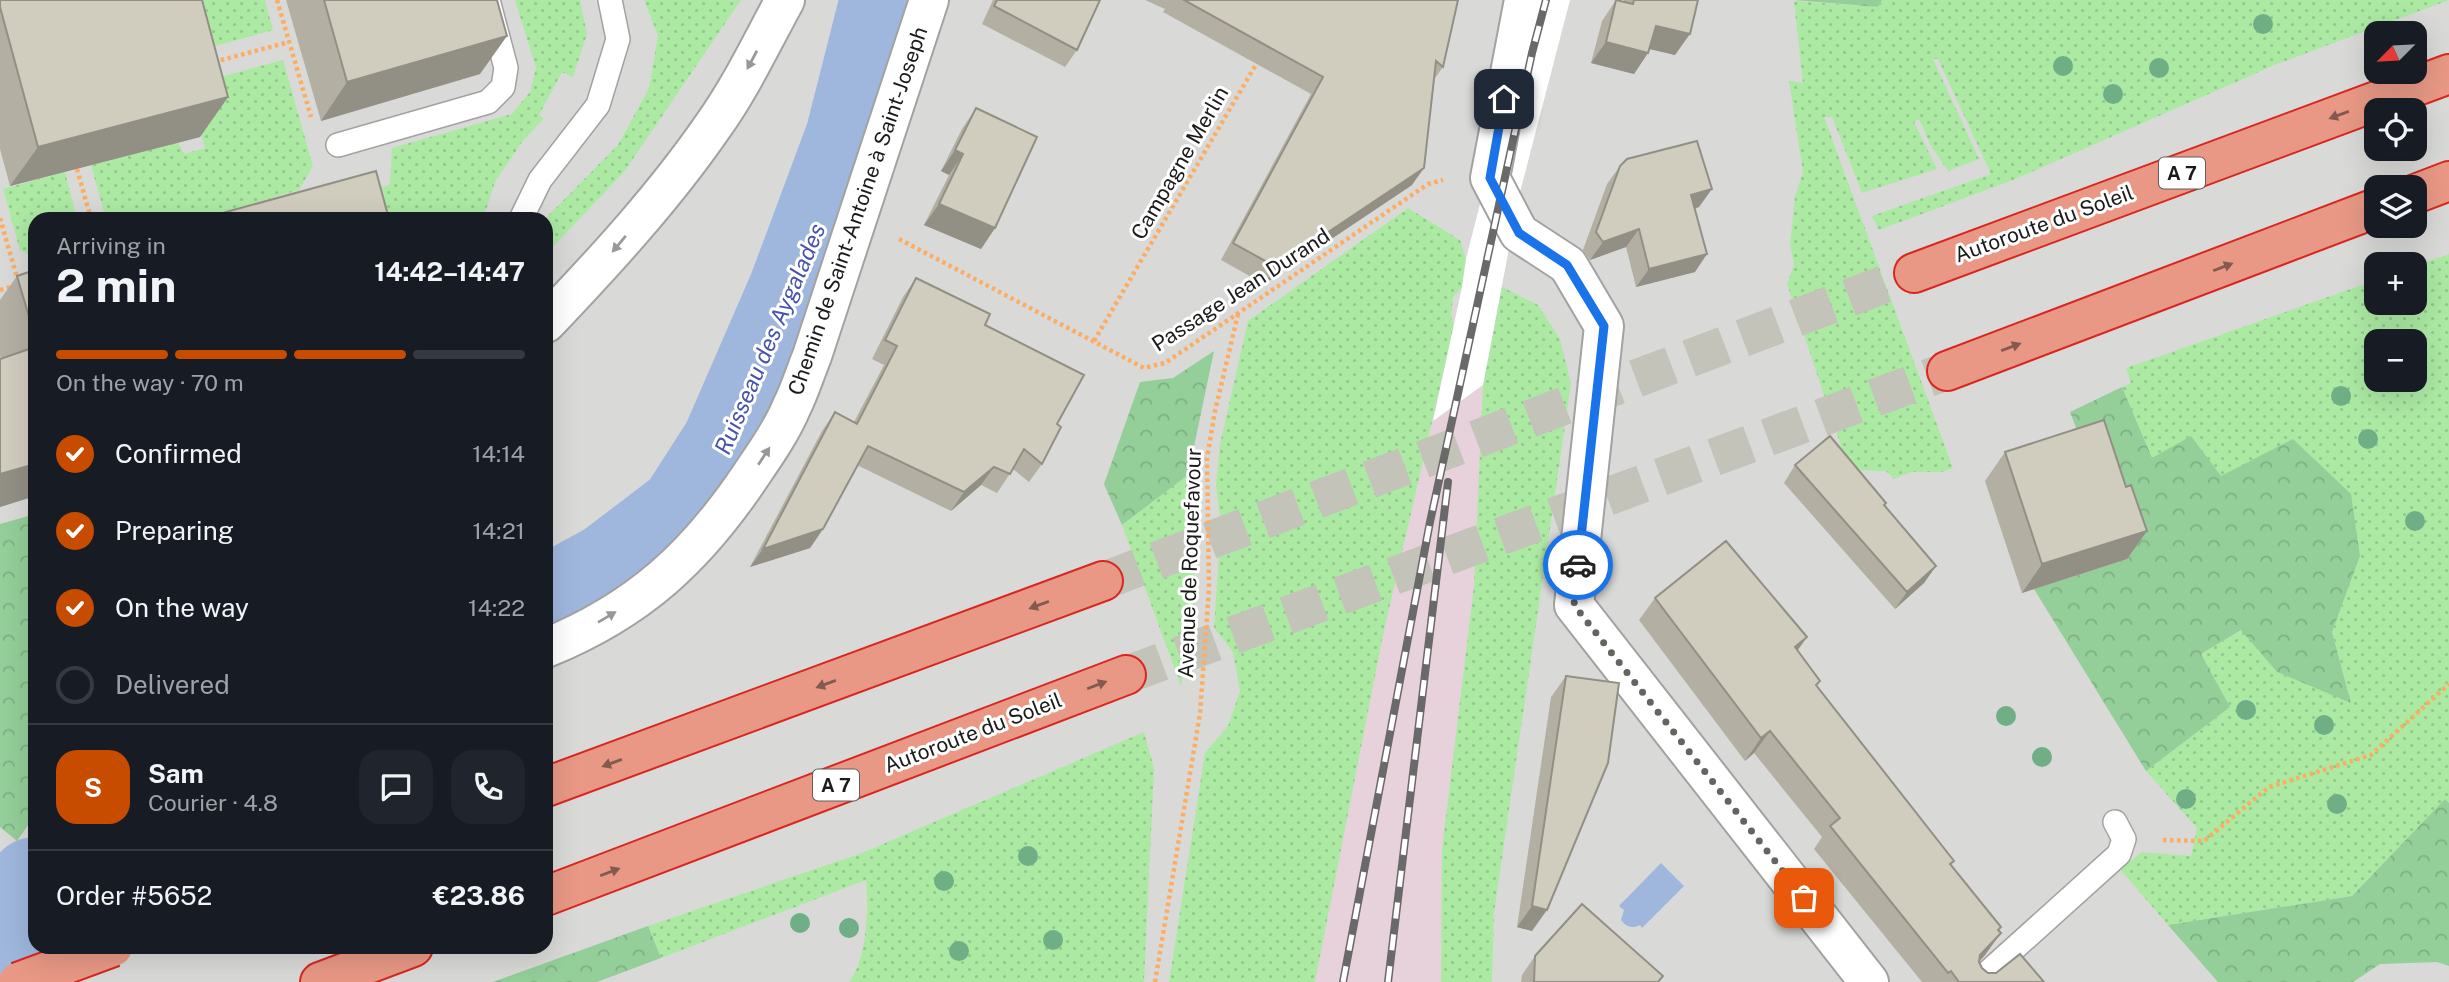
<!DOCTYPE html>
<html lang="en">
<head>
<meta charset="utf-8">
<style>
  :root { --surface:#171b24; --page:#20242c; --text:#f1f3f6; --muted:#9ea1a6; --line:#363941; --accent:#c74c00 }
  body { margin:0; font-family:"Public Sans",sans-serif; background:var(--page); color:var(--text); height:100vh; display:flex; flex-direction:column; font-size:26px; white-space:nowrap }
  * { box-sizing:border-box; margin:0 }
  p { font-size:23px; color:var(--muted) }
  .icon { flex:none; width:38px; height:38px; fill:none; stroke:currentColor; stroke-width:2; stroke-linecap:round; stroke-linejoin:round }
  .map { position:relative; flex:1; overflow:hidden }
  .side { position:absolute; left:28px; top:212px; width:525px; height:742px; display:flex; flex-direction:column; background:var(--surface); border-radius:21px; box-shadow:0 7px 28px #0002 }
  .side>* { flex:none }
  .needle { width:46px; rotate:246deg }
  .buttons { position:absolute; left:2364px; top:21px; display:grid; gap:14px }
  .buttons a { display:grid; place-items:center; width:63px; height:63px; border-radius:14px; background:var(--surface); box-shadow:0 7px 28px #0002; font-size:35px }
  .pin { position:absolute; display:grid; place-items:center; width:60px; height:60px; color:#fff; margin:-30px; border-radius:14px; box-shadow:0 4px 10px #0006 }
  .courier { position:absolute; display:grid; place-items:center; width:70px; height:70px; margin:-35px; border:5px solid #1a73e8; border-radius:50%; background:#fff; color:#222; box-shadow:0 2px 9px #0007 }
  .overview em { font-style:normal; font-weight:700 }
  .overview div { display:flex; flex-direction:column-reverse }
  .overview { display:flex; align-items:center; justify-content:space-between; height:119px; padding:0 28px }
  h1 { font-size:46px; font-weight:700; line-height:52px }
  .bar { display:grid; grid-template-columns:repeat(4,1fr); gap:10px 7px; align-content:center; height:84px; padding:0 28px }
  .bar i { height:9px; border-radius:5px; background:var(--line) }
  .bar .active { background:var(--accent) }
  .bar p { grid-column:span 4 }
  .line { display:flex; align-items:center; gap:18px; padding:0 28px; border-top:2px solid var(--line) }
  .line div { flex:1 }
  .round { display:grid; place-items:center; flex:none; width:74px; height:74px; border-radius:21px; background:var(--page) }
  ol { padding:0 28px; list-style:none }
  li { display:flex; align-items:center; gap:21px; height:77px }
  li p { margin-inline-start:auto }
  li .icon { padding:7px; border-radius:50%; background:var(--accent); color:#fff; stroke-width:4 }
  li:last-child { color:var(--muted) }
  li i { width:38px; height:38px; border:4px solid var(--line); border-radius:50% }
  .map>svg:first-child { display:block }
</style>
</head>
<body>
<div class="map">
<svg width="2449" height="982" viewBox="0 0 2449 982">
  <defs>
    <pattern id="grass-dots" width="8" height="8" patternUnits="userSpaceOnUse" patternTransform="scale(1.75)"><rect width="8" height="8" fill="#aceaa4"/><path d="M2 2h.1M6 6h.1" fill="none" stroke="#93c88d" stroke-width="1.8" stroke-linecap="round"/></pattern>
    <pattern id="forest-crowns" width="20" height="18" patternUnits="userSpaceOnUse" patternTransform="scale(1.75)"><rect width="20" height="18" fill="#94ce99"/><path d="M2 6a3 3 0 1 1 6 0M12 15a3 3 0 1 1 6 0" fill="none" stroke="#7fb083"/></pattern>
  </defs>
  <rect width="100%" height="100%" fill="#edede0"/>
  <path fill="#d9d9d8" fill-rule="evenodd" d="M 0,0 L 2449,0 L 2449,982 L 0,982 ZM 2376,33 L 2415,33 L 2415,72 L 2376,72 ZM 2376,110 L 2415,110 L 2415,149 L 2376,149 ZM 2376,187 L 2415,187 L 2415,226 L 2376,226 ZM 35,219 L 546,219 L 546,947 L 35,947 ZM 2376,264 L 2415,264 L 2415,303 L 2376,303 ZM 2376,341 L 2415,341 L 2415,380 L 2376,380 Z"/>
  <path fill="#e7d2db" d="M 1483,385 L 1474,586 L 1442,848 L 1441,982 L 1315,982 L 1383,635 L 1433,421 Z"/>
  <path fill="url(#grass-dots)" fill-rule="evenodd" d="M 164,0 L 265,0 L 273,30 L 179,56 Z
    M 515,0 L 580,0 L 587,34 L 573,77 L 562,72 L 539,115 L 544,118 L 522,142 L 495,182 L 483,219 L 373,219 L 367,193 L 390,184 L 392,148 L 512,114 L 530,92 L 536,68 Z
    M 644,0 L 741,0 L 624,172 L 546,254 L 545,219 L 618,145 L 649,88 L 658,36 Z
    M 1882,0 L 2449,0 L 2277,64 L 2013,180 L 1879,230 L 1872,216 L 1991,174 L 1938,59 L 1933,59 L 1979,159 L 1948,171 L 1931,146 L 1919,119 L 1914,122 L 1937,169 L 1862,193 L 1832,117 L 1824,117 L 1953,468 L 1942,472 L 1911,472 L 1894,479 L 1886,471 L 1849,470 L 1787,284 L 1794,264 L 1790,245 L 1795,196 L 1803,172 L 1789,81 L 1803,83 L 1794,1 L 1878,7 Z
    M 283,60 L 313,166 L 299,190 L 201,219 L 106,219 L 91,165 L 178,142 L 184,154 L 205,148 L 187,86 Z
    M 65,172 L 77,219 L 35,219 L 35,258 L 20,250 L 3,189 Z
    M 1408,208 L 1460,240 L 1466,259 L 1462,287 L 1453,297 L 1451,317 L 1454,326 L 1383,635 L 1315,982 L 1169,982 L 1205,753 L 1228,726 L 1240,691 L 1233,652 L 1214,628 L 1221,526 L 1216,485 L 1220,444 L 1248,321 Z
    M 2449,254 L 2449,803 L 2445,799 L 2352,896 L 2168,925 L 2120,869 L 2142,852 L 2191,856 L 2197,828 L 2146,771 L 2230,707 L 2201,654 L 2242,630 L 2277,672 L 2351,702 L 2332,632 L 2360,556 L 2221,476 L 2152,459 L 2122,387 L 2131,383 L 2126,368 L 2376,280 L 2376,303 L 2415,303 L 2415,266 ZM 2376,341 L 2415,341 L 2415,380 L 2376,380 Z
    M 1502,287 L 1538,305 L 1560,339 L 1571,384 L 1494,913 L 1492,982 L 1441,982 L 1442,849 L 1474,586 L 1483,385 Z
    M 1188,475 L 1195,559 L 1194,611 L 1181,686 L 1122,525 Z
    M 1144,732 L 1154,768 L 1144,982 L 849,982 C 867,960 869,908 866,880 L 661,958 L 648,926 L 862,853 Z"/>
  <path fill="url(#forest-crowns)" d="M 1794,0 L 1882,0 L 1878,7 Z
    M 1214,351 L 1188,475 L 1122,525 L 1104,484 L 1140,382 L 1173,378 Z
    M 2122,387 L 2152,458 L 2191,436 L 2221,476 L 2293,439 L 2351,494 L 2360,556 L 2332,632 L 2351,703 L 2277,672 L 2241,630 L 2201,654 L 2230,707 L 2146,771 L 2034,589 L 2127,559 L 2070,412 Z
    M 35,514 L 35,815 L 17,841 L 0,827 L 0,524 Z
    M 2445,799 L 2449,803 L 2449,966 L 2437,962 L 2380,964 L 2353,982 L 2218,982 L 2168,925 L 2352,896 Z
    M 648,926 L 661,958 L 597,982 L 493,982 Z"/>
  <path fill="#9fb7dd" d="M 1661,863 L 1684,886 L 1642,928 L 1640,925 C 1632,929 1626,927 1621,920 L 1624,910 L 1619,906 Z"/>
  <path fill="#fff" d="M 1532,0 L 1570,0 L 1519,196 L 1483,385 L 1433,421 L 1462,287 L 1466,259 Z"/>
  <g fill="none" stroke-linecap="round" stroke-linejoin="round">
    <path stroke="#9fb7dd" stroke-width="94" d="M 546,604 L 610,569 L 685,512 L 728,445 L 795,291 L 852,138 L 887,0
      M 0,949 L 35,884"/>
    <path stroke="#c3c3b9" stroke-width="38" stroke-dasharray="38 19" stroke-linecap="butt" d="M 1103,581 L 1914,273
      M 1126,675 L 1947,371"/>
    <defs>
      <path id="service" d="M 338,145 L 488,102 L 503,87 L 506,68 L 488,0
        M 521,219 L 540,180 L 598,105 L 618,39 L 610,0
        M 1977,982 L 2119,854 L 2124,839 L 2115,822"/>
      <path id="minor" d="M 1524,0 L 1490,178 L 1519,233 L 1568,265 L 1604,326 L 1574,605 L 1869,982
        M 546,323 C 605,261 664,197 713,126 C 741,87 762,42 785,0
        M 546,648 C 639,610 696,557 751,475 C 766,453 782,430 792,406 C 800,390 805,373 812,356 L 929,0"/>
      <path id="motorway" d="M 2415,194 L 2449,181
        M 1914,273 L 2449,74
        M 1947,371 L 2376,208
        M 546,787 L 1103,581
        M 546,896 L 1126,675
        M 320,982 L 413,947"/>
    </defs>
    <use href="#service" stroke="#a2a2a2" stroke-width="26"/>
    <use href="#minor" stroke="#a2a2a2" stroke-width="42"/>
    <use href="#motorway" stroke="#d92720" stroke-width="42"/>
    <path stroke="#fdad62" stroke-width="4.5" stroke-dasharray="3.5 3.5" stroke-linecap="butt" d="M 277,0 L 311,117
      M 214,62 L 289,42
      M 77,169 L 91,219
      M 0,218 L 18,281
      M 899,239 L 1144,368 L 1165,363 L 1428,184 L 1443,180
      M 0,290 L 12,287
      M 1094,341 L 1258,61
      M 2163,840 L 2204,841 L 2269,787 L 2371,755 L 2449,684
      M 1155,982 L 1200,714 L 1209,589 L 1207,458 L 1215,411 L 1238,314"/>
    <use href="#service" stroke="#fff" stroke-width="23"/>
    <use href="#minor" stroke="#fff" stroke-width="38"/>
    <use href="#motorway" stroke="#e89885" stroke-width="38"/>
    <defs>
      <path id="rail" d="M 1343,982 L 1430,522 L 1532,53 L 1546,0
        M 1388,982 L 1448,482"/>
    </defs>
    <use href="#rail" stroke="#696969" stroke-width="8"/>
    <use href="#rail" stroke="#fff" stroke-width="5" stroke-dasharray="16" stroke-linecap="butt"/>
    <defs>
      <path id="motorway-bridge" d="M 18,982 L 113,947"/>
    </defs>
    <use href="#motorway-bridge" stroke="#d92720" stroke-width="42" stroke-linecap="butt"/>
    <use href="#motorway-bridge" stroke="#e89885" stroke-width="38"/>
  </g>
  <g fill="#70ae86">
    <circle cx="2263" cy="24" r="10"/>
    <circle cx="2063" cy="66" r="10"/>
    <circle cx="2159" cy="68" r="10"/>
    <circle cx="2113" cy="94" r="10"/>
    <circle cx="2341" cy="396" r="10"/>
    <circle cx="2368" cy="439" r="10"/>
    <circle cx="2415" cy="521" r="10"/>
    <circle cx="2246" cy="710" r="10"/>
    <circle cx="2006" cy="716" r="10"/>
    <circle cx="2324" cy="725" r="10"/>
    <circle cx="2042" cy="757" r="10"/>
    <circle cx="2186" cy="799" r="10"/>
    <circle cx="2337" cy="804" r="10"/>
    <circle cx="1028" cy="856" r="10"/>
    <circle cx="944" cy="881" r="10"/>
    <circle cx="800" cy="923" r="10"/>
    <circle cx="849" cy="928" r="10"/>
    <circle cx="1053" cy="940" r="10"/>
    <circle cx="959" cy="951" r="10"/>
  </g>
  <path fill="#b3afa3" d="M 0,0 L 228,97 L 200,137 L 10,186 L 0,149 Z
    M 286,0 L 497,0 L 480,74 L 321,121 Z
    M 993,0 L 1100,0 L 1077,50 L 1065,67 L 982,24 Z
    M 1145,0 L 1458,0 L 1443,67 L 1433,81 L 1412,185 L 1264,284 L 1221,260 L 1311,94 L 1163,12 L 1165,9 Z
    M 1616,0 L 1624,2 L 1624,0 L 1698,0 L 1675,55 L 1650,49 L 1634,74 L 1591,63 L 1602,21 Z
    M 976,108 L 995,228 L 981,249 L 924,225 L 949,175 L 941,171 L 962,129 Z
    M 1620,166 L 1699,207 L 1695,209 L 1695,272 L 1636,287 L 1626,247 L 1590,260 L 1583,250 L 1607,184 Z
    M 35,270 L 35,496 L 0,507 L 0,359 L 1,359 L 0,355 L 0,300 L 17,276 Z
    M 916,278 L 985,325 L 1057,424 L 1042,464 L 1029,482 L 1013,469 L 997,493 L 981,485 L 951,511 L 857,465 L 823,529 L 810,548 L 750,567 L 822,431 L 835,412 L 854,422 L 884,365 L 872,359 L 903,297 Z
    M 2005,452 L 2126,487 L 2147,531 L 2127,559 L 2022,593 L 1985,481 Z
    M 1795,465 L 1884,506 L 1936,566 L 1924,583 L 1895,609 L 1784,483 Z
    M 1655,598 L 1807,637 L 1798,650 L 1817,686 L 1954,861 L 1951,865 L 1999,930 L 1985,955 L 1979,962 L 1982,968 L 1988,973 L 2044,982 L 1922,982 L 1814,849 L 1822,837 L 1754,753 L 1745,761 L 1639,620 Z
    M 1566,676 L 1532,931 L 1517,927 L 1551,697 Z
    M 1535,956 L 1659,982 L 1521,982 L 1522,975 Z"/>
  <path fill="#928f85" d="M 1656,26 L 1690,34 L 1675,55 L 1641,47 Z
    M 507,36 L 480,74 L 321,121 L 347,82 Z
    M 1606,42 L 1648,53 L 1634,74 L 1591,63 Z
    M 228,97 L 200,137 L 10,186 L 38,147 Z
    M 955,150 L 963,154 L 949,175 L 941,171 Z
    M 1424,168 L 1412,185 L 1264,284 L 1276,267 Z
    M 1712,189 L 1699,207 L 1678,213 L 1691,195 Z
    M 939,204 L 995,228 L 981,249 L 924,225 Z
    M 1639,229 L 1626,247 L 1590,260 L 1603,242 Z
    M 1707,254 L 1695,272 L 1636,287 L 1649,269 Z
    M 35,464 L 35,496 L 0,507 L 0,474 Z
    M 994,467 L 981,485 L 951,511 L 964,492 Z
    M 823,529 L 810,548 L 750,567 L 763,549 Z
    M 2147,531 L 2127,559 L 2022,593 L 2042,564 Z
    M 1936,566 L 1924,583 L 1895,609 L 1907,592 Z
    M 1807,637 L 1791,659 L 1795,647 Z
    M 1770,731 L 1754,753 L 1745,761 L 1761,738 Z
    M 1532,906 L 1547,910 L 1532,931 L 1517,927 Z
    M 2001,927 L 1988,946 L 2001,933 L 1985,955 L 1964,977 Z"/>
  <path fill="#d0ccbe" stroke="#928f85" stroke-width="2" d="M 0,0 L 202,0 L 228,97 L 38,147 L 0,7 Z
    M 324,0 L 497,0 L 507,36 L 347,82 Z
    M 997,0 L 1100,0 L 1077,50 L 994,6 Z
    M 1184,0 L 1458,0 L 1443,67 L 1436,61 L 1424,168 L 1276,267 L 1233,243 L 1323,77 Z
    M 1616,0 L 1633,4 L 1634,0 L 1698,0 L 1690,34 L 1656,26 L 1648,53 L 1606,42 Z
    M 976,108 L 1037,137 L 995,228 L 939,204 L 963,154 L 955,150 Z
    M 1697,141 L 1712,189 L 1691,195 L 1707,254 L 1649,269 L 1639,229 L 1603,242 L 1596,232 L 1620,166 L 1627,159 Z
    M 376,171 L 389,219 L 207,219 L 226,212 Z
    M 35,270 L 35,337 L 17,276 Z
    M 916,278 L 990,314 L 985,325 L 1084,375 L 1057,424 L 1061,427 L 1042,464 L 1024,449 L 1010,474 L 994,467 L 964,492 L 868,446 L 823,529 L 763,549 L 835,412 L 857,424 L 897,346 L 885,340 Z
    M 35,347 L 35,464 L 0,474 L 0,359 Z
    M 2104,420 L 2126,487 L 2131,485 L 2147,531 L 2042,564 L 2005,452 Z
    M 1830,436 L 1886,503 L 1884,505 L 1936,566 L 1907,592 L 1795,465 Z
    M 1726,541 L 1807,637 L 1795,647 L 1820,681 L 1816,685 L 1954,861 L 1950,864 L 2001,927 L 1998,930 L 2001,933 L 1980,955 L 1979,962 L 1982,968 L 1988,973 L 1996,973 L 2020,954 L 2044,982 L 1959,982 L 1951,971 L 1948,973 L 1830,826 L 1840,818 L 1770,731 L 1761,738 L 1655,598 Z
    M 1566,676 L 1619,683 L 1608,763 L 1547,910 L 1532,906 Z
    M 1582,904 L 1663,976 L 1658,982 L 1534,982 L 1535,956 Z"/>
  <defs><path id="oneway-solid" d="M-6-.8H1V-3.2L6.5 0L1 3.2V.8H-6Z" transform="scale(1.75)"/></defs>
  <g fill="#989898">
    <use href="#oneway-solid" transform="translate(752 60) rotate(118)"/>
    <use href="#oneway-solid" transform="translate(619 244) rotate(130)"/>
    <use href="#oneway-solid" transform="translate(764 456) rotate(-57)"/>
    <use href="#oneway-solid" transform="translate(607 617) rotate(-31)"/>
  </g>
  <g fill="#825a50">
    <use href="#oneway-solid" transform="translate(2339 115) rotate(160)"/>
    <use href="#oneway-solid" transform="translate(2223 267) rotate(-21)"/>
    <use href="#oneway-solid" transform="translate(2011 347) rotate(-21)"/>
    <use href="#oneway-solid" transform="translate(1039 605) rotate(160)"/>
    <use href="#oneway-solid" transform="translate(826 684) rotate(160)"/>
    <use href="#oneway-solid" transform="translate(1097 685) rotate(-21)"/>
    <use href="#oneway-solid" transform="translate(612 763) rotate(160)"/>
    <use href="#oneway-solid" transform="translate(610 872) rotate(-21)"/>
  </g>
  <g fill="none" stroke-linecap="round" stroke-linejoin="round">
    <path stroke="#646460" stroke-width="7" stroke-dasharray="0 12.6" d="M 1578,565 L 1574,605 L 1804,898"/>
    <path stroke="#1a73e8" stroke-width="9" d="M 1504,99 L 1490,178 L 1519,233 L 1567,265 L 1604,326 L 1578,565"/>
  </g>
  <g text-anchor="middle" stroke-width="6" stroke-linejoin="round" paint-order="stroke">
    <g fill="#fff" stroke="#5f5f5f" stroke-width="2">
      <rect x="2159" y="157.5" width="46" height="31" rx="5"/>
      <rect x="813" y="769.5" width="46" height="31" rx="5"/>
    </g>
    <g font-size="19" font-weight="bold" fill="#1b1b1b">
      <text x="2182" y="180">A 7</text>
      <text x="836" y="792">A 7</text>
    </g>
    <g font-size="21" fill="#1b1b1b" stroke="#fff">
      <text transform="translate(1180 163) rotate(-60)" y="7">Campagne Merlin</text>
      <text transform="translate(858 211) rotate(-71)" y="7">Chemin de Saint-Antoine à Saint-Joseph</text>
      <text transform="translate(2044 224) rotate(-20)" y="7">Autoroute du Soleil</text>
      <text transform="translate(1241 290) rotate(-33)" y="7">Passage Jean Durand</text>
      <text transform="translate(1190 563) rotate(-88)" y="7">Avenue de Roquefavour</text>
      <text transform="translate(973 733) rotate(-21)" y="7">Autoroute du Soleil</text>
    </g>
    <g font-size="23" font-style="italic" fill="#4753ac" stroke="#fff">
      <text transform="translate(770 339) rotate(-67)" y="8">Ruisseau des Aygalades</text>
    </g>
  </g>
</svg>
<div class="buttons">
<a><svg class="needle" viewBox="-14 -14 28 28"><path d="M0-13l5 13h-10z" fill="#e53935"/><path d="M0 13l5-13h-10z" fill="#9ea1a6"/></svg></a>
<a><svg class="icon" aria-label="locate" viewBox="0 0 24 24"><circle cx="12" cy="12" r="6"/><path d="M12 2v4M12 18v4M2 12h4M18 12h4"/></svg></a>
<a><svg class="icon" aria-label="layers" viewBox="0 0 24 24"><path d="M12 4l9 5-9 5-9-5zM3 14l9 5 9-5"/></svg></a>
<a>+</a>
<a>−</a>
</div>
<div class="pin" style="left:1804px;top:898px;background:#ea580c"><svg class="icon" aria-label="bag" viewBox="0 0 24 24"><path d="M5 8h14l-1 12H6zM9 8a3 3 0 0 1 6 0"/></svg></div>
<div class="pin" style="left:1504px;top:99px;background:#1f2937"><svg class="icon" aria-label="home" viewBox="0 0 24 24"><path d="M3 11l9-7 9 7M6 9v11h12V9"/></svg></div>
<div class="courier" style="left:1578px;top:565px"><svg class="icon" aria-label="car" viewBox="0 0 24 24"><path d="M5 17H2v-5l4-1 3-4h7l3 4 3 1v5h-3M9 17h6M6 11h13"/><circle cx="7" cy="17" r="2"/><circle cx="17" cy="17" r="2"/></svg></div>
<section class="side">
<div class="overview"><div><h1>2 min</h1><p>Arriving in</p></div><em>14:42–14:47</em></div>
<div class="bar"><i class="active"></i><i class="active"></i><i class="active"></i><i></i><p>On the way · 70 m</p></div>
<ol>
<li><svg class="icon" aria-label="check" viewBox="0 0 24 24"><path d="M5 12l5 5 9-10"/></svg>Confirmed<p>14:14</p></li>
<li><svg class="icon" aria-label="check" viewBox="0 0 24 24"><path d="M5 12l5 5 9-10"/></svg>Preparing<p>14:21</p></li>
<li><svg class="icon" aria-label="check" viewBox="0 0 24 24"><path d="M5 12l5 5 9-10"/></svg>On the way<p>14:22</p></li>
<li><i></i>Delivered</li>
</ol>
<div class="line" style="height:126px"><b class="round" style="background:var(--accent);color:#fff">S</b><div><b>Sam</b><p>Courier · 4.8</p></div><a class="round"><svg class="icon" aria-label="chat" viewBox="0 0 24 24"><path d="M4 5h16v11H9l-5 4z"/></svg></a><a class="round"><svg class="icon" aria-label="phone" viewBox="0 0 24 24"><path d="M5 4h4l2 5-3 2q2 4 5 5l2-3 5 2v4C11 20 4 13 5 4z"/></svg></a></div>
<div class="line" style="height:91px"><div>Order #5652</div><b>€23.86</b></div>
</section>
</div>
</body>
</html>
